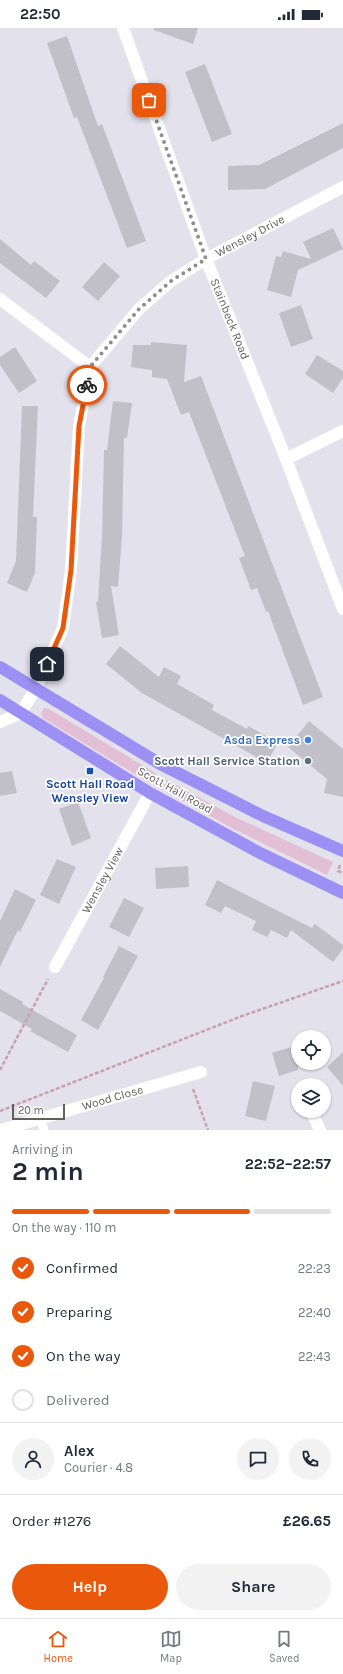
<!DOCTYPE html>
<html lang="en">
<head>
<meta charset="utf-8">
<style>
  :root { --surface:#fff; --page:#f2f2f3; --text:#1f2937; --muted:#747a83; --line:#e0e1e3; --accent:#ea580c }
  body { margin:0; font-family:Karla,sans-serif; background:var(--page); color:var(--text); height:100vh; display:flex; flex-direction:column; font-size:15px; white-space:nowrap }
  * { box-sizing:border-box; margin:0 }
  p { font-size:13px; color:var(--muted) }
  .icon { flex:none; width:22px; height:22px; fill:none; stroke:currentColor; stroke-width:2; stroke-linecap:round; stroke-linejoin:round }
  .map { position:relative; height:1102px; overflow:hidden }
  .panel { display:flex; flex-direction:column; background:var(--surface); flex:1 }
  .panel>* { flex:none }
  .controls { position:absolute; left:291px; top:1002px; display:grid; gap:8px }
  .controls a { display:grid; place-items:center; width:40px; height:40px; border-radius:50%; background:var(--surface); box-shadow:0 1px 3px #0004; font-size:20px }
  .scale { position:absolute; left:12px; bottom:10px; width:53px; box-sizing:border-box; padding-left:4px; border:2px solid #61615a; border-top:0; font-size:11px; line-height:14px; white-space:nowrap; color:#61615a; -webkit-text-stroke:3px #fff; paint-order:stroke }
  .pin { position:absolute; display:grid; place-items:center; width:34px; height:34px; color:#fff; margin:-17px; border-radius:8px; box-shadow:0 2px 6px #0006 }
  .courier { position:absolute; display:grid; place-items:center; width:40px; height:40px; margin:-20px; border:3px solid #ea580c; border-radius:50%; background:#fff; color:#222; box-shadow:0 1px 5px #0007 }
  .overview em { font-style:normal; font-weight:700 }
  .overview div { display:flex; flex-direction:column-reverse }
  .overview { display:flex; align-items:center; justify-content:space-between; height:68px; padding:0 12px }
  h1 { font-size:26px; font-weight:700; line-height:30px }
  .bar { display:grid; grid-template-columns:repeat(4,1fr); gap:6px 4px; align-content:center; height:48px; padding:0 12px }
  .bar i { height:5px; border-radius:3px; background:var(--line) }
  .bar .current { background:var(--accent) }
  .bar p { grid-column:span 4 }
  .line { display:flex; align-items:center; gap:10px; padding:0 12px; border-top:1px solid var(--line) }
  .line div { flex:1 }
  .round { display:grid; place-items:center; flex:none; width:42px; height:42px; border-radius:21px; background:var(--page) }
  ol { padding:0 12px; list-style:none }
  li { display:flex; align-items:center; gap:12px; height:44px }
  li p { margin-inline-start:auto }
  li .icon { padding:4px; border-radius:50%; background:var(--accent); color:#fff; stroke-width:4 }
  li:last-child { color:var(--muted) }
  li i { width:22px; height:22px; border:2px solid var(--line); border-radius:50% }
  .cta { display:flex; gap:8px; margin-top:auto; padding:8px 12px }
  .cta a { flex:1; height:46px; border-radius:24px; background:var(--accent); color:#fff; font-size:16px; font-weight:700; line-height:46px; text-align:center }
  .cta a+a { background:var(--page); color:var(--text) }
  .status { display:flex; justify-content:space-between; align-items:center; height:28px; padding:0 20px; background:var(--surface); direction:ltr }
  .status svg { height:11px; fill:currentColor }
  .dock { display:flex; justify-content:space-around; align-items:center; height:56px; border-top:1px solid var(--line); background:var(--surface); font-size:11px; color:var(--muted) }
  .dock a { display:grid; justify-items:center; gap:2px }
  .dock .current { color:var(--accent) }
  .map>svg:first-child { display:block }
</style>
</head>
<body>
<div class="status"><b>22:50</b><svg viewBox="0 0 49 12"><path d="M0 12V9h3v3zM5 12V6h3v6zM10 12V3h3v9zM15 12V0h3v12zM26 1h20v11H26zM47 4h2v5h-2z"/></svg></div>
<div class="map">
<svg width="343" height="1102" viewBox="0 0 343 1102">
  <rect width="100%" height="100%" fill="#e3e2ec"/>
  <path fill="#e2bfd5" d="M 44,680 L 49,681 L 157,746 L 151,756 L 43,690 L 41,685 Z
    M 165,751 L 235,789 L 333,834 L 327,847 L 230,799 L 159,760 Z"/>
  <path fill="#c1c0c9" d="M 154,0 L 198,0 L 193,16 L 154,2 Z
    M 67,8 L 98,98 L 102,96 L 146,213 L 127,220 L 77,89 L 74,90 L 47,15 Z
    M 205,36 L 232,106 L 212,114 L 185,44 Z
    M 343,95 L 343,120 L 265,161 L 228,162 L 228,138 L 259,137 Z
    M 333,200 L 343,221 L 298,242 L 291,269 L 267,262 L 276,228 L 281,229 L 283,223 L 311,231 L 303,214 Z
    M 0,211 L 31,237 L 34,233 L 60,253 L 46,270 L 0,235 Z
    M 104,234 L 120,248 L 98,273 L 82,259 Z
    M 301,277 L 313,311 L 291,319 L 279,285 Z
    M 151,314 L 187,317 L 184,354 L 201,348 L 323,669 L 303,677 L 268,583 L 266,584 L 257,560 L 251,562 L 239,530 L 245,528 L 189,384 L 181,387 L 167,351 L 152,349 L 152,342 L 131,339 L 133,317 L 151,317 Z
    M 15,319 L 37,353 L 19,365 L 0,337 L 0,329 Z
    M 317,327 L 343,343 L 343,350 L 333,365 L 305,346 Z
    M 113,373 L 132,375 L 127,410 L 124,410 L 122,509 L 118,559 L 111,558 L 119,607 L 102,610 L 96,574 L 98,573 L 102,508 L 104,422 L 107,422 Z
    M 22,378 L 38,378 L 33,489 L 37,489 L 35,545 L 27,564 L 7,555 L 16,533 Z
    M 120,618 L 159,649 L 164,639 L 181,648 L 177,656 L 214,677 L 212,682 L 247,701 L 248,698 L 278,714 L 267,735 L 142,665 L 106,636 Z
    M 309,693 L 343,721 L 343,769 L 324,765 L 327,751 L 288,719 Z
    M 12,743 L 17,765 L 0,768 L 0,745 Z
    M 78,774 L 91,810 L 72,818 L 59,781 Z
    M 57,831 L 76,839 L 59,876 L 40,867 Z
    M 188,838 L 189,859 L 156,861 L 155,840 Z
    M 217,852 L 312,900 L 315,896 L 343,917 L 343,921 L 333,934 L 291,902 L 287,910 L 271,902 L 267,909 L 252,902 L 256,893 L 225,878 L 221,885 L 205,877 Z
    M 15,861 L 36,872 L 20,904 L 18,902 L 0,939 L 0,893 Z
    M 124,870 L 144,880 L 129,909 L 109,899 Z
    M 119,918 L 138,928 L 98,1002 L 81,992 L 104,950 L 103,949 Z
    M 0,961 L 23,974 L 22,976 L 77,1007 L 68,1024 L 30,1003 L 32,1001 L 0,983 Z
    M 298,1017 L 298,1042 L 279,1048 L 272,1025 Z
    M 343,1024 L 343,1058 L 327,1039 Z
    M 253,1053 L 275,1058 L 266,1093 L 245,1088 Z"/>
  <g fill="none" stroke-linecap="round" stroke-linejoin="round">
    <path stroke="#ca9fae" stroke-width="2.5" stroke-dasharray="4 2" stroke-linecap="butt" d="M 340,837 L 338,843 L 343,845
      M 0,1042 L 48,951
      M 193,1061 L 208,1102
      M 0,1083 L 242,988 L 343,953"/>
    <path stroke="#fff" stroke-width="9" d="M 40,1090 L 44,1102"/>
    <g stroke="#fff" stroke-width="12">
      <path d="M 0,271 L 90,339"/>
      <path d="M 286,431 L 343,403"/>
      <path id="s1" d="M 0,694 L 21,685 L 36,660 L 63,600 L 71,542 L 79,398 L 90,339 L 139,281 L 171,253 L 206,231 L 343,159"/>
      <path id="s2" d="M 55,939 L 150,765"/>
      <path d="M 312,1085 L 320,1102"/>
      <path id="s3" d="M 1,1102 L 201,1044"/>
    </g>
    <path stroke="#fff" stroke-width="12" id="s4" d="M 123,0 L 206,231 L 286,431 L 343,581"/>
    <path stroke="#9c90f5" stroke-width="12" d="M 0,639 L 162,737 L 263,788 L 343,823
      M 0,672 L 150,765 L 260,825 L 343,865"/>
  </g>
  <g fill="none" stroke-linecap="round" stroke-linejoin="round">
    <path stroke="#8e8e8d" stroke-width="4" stroke-dasharray="0 7.2" d="M 87,357 L 90,339 L 139,281 L 171,253 L 206,231 L 149,72"/>
    <path stroke="#ea580c" stroke-width="5" d="M 47,636 L 63,600 L 71,542 L 79,398 L 87,357"/>
  </g>
  <circle fill="#3f7fe0" stroke="#fff" stroke-width="1.5" cx="308" cy="712" r="4"/>
  <circle fill="#5c6f8a" stroke="#fff" stroke-width="1.5" cx="308" cy="733" r="4"/>
  <rect fill="#1a4fb4" stroke="#fff" stroke-width="1.5" x="86" y="739" width="8" height="8" rx="2"/>
  <g text-anchor="middle" stroke-width="3.5" stroke-linejoin="round" paint-order="stroke">
    <g font-size="12" fill="#61615a" stroke="#fff">
      <text dy="4" stroke="none"><textPath href="#s1" startOffset="590">Wensley Drive</textPath></text>
      <text dy="4" stroke="none"><textPath href="#s4" startOffset="310">Stainbeck Road</textPath></text>
      <text transform="translate(175 762) rotate(29)" y="4">Scott Hall Road</text>
      <text dy="4" stroke="none"><textPath href="#s2" startOffset="99">Wensley View</textPath></text>
      <text dy="4" stroke="none"><textPath href="#s3" startOffset="116">Wood Close</textPath></text>
    </g>
    <g font-size="12" font-weight="bold" fill="#366cbe" stroke="#fff" text-anchor="end">
      <text x="300" y="716">Asda Express</text>
    </g>
    <g font-size="12" font-weight="bold" fill="#4e5e75" stroke="#fff" text-anchor="end">
      <text x="300" y="737">Scott Hall Service Station</text>
    </g>
    <g font-size="12" font-weight="bold" fill="#164399" stroke="#fff">
      <text x="90" y="760">Scott Hall Road<tspan x="90" dy="14">Wensley View</tspan></text>
    </g>
  </g>
</svg>
<div class="controls">
<a><svg class="icon" aria-label="locate" viewBox="0 0 24 24"><circle cx="12" cy="12" r="6"/><path d="M12 2v4M12 18v4M2 12h4M18 12h4"/></svg></a>
<a><svg class="icon" aria-label="layers" viewBox="0 0 24 24"><path d="M12 4l9 5-9 5-9-5zM3 14l9 5 9-5"/></svg></a>
</div>
<div class="scale">20 m</div>
<div class="pin" style="left:149px;top:72px;background:#ea580c"><svg class="icon" aria-label="bag" viewBox="0 0 24 24"><path d="M5 8h14l-1 12H6zM9 8a3 3 0 0 1 6 0"/></svg></div>
<div class="pin" style="left:47px;top:636px;background:#1f2937"><svg class="icon" aria-label="home" viewBox="0 0 24 24"><path d="M3 11l9-7 9 7M6 9v11h12V9"/></svg></div>
<div class="courier" style="left:87px;top:357px"><svg class="icon" aria-label="bike" viewBox="0 0 24 24"><circle cx="6" cy="16" r="4"/><circle cx="18" cy="16" r="4"/><path d="M6 16l4-8h5l3 8M10 8l3 8H6M13 5h3"/></svg></div>
</div>
<section class="panel">
<div class="overview"><div><h1>2 min</h1><p>Arriving in</p></div><em>22:52–22:57</em></div>
<div class="bar"><i class="current"></i><i class="current"></i><i class="current"></i><i></i><p>On the way · 110 m</p></div>
<ol>
<li><svg class="icon" aria-label="check" viewBox="0 0 24 24"><path d="M5 12l5 5 9-10"/></svg>Confirmed<p>22:23</p></li>
<li><svg class="icon" aria-label="check" viewBox="0 0 24 24"><path d="M5 12l5 5 9-10"/></svg>Preparing<p>22:40</p></li>
<li><svg class="icon" aria-label="check" viewBox="0 0 24 24"><path d="M5 12l5 5 9-10"/></svg>On the way<p>22:43</p></li>
<li><i></i>Delivered</li>
</ol>
<div class="line" style="height:72px"><a class="round"><svg class="icon" aria-label="person" viewBox="0 0 24 24"><circle cx="12" cy="8" r="4"/><path d="M4 21q1-7 8-7t8 7"/></svg></a><div><b>Alex</b><p>Courier · 4.8</p></div><a class="round"><svg class="icon" aria-label="chat" viewBox="0 0 24 24"><path d="M4 5h16v11H9l-5 4z"/></svg></a><a class="round"><svg class="icon" aria-label="phone" viewBox="0 0 24 24"><path d="M5 4h4l2 5-3 2q2 4 5 5l2-3 5 2v4C11 20 4 13 5 4z"/></svg></a></div>
<div class="line" style="height:52px"><div>Order #1276</div><b>£26.65</b></div>
<div class="cta"><a>Help</a><a>Share</a></div>
</section>
<nav class="dock">
<a class="current"><svg class="icon" aria-label="home" viewBox="0 0 24 24"><path d="M3 11l9-7 9 7M6 9v11h12V9"/></svg>Home</a>
<a><svg class="icon" aria-label="map" viewBox="0 0 24 24"><path d="M3 6l6-2 6 2 6-2v14l-6 2-6-2-6 2zM9 4v14M15 6v14"/></svg>Map</a>
<a><svg class="icon" aria-label="saved" viewBox="0 0 24 24"><path d="M7 4h10v16l-5-4-5 4z"/></svg>Saved</a>
</nav>
</body>
</html>
